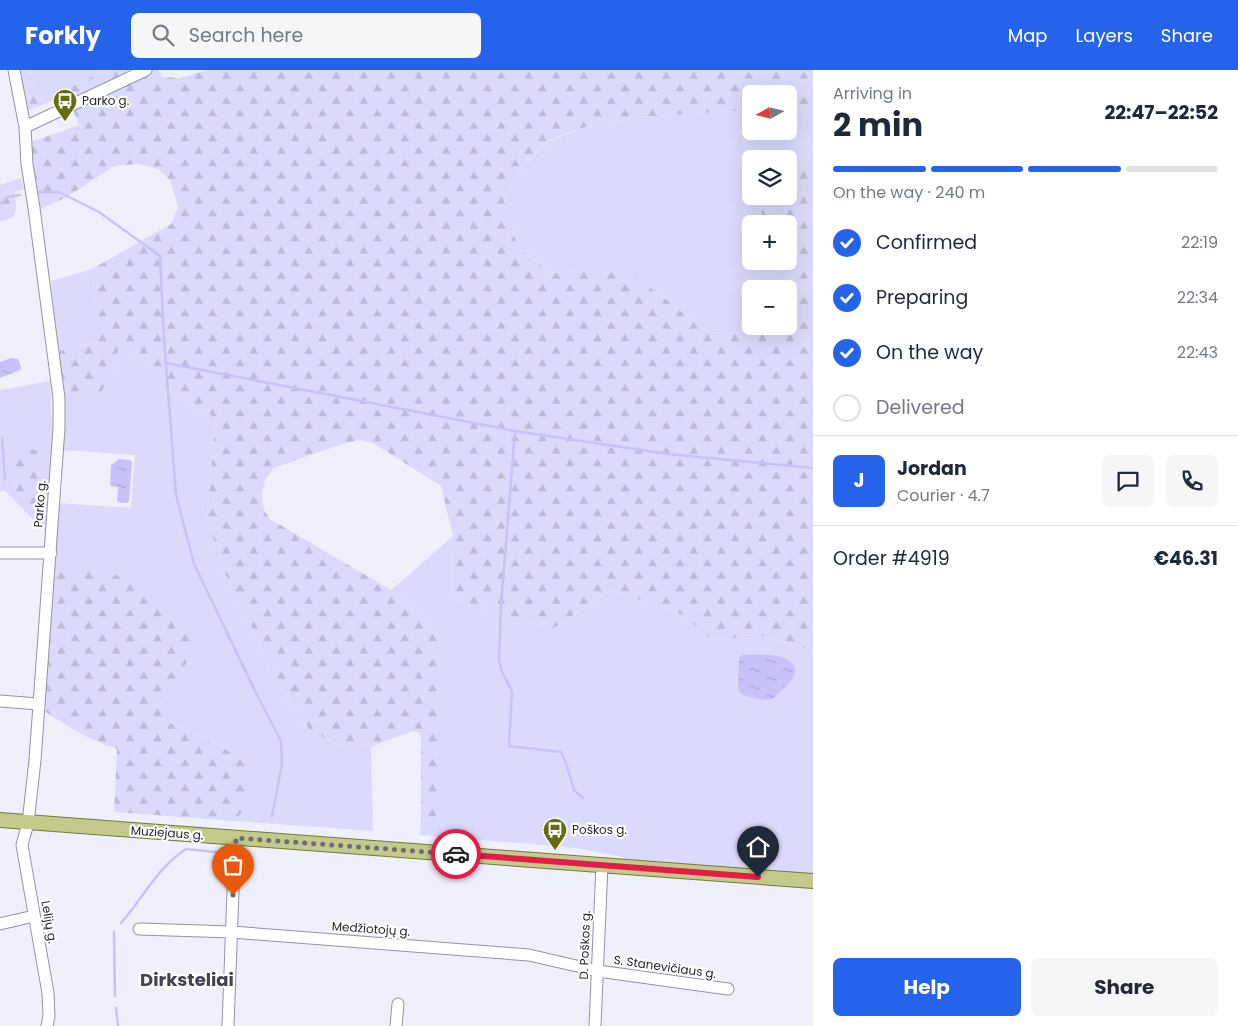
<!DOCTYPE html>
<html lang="en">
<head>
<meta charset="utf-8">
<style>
  :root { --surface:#fff; --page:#f6f6f7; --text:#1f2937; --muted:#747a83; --line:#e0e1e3; --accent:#2563eb }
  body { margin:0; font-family:Poppins,sans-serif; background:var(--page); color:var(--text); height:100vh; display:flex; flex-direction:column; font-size:19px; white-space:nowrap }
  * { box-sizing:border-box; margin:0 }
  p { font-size:16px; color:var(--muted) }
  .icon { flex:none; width:28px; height:28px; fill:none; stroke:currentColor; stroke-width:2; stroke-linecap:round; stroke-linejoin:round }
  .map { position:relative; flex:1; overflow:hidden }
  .panel { display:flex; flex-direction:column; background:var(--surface); width:425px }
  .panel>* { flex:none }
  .needle { width:32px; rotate:262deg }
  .fabs { position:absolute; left:742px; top:15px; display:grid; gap:10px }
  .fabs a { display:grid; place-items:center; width:55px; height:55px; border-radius:8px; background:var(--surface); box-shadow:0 5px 20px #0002; font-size:25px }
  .pin { position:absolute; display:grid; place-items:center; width:42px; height:42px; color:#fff; margin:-51px -21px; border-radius:50% 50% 50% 0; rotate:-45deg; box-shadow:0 0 5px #0007 }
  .pin .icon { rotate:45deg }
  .courier { position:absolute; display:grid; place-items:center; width:50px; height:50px; margin:-25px; border:4px solid #e11d48; border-radius:50%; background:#fff; color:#222; box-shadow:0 1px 6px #0007 }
  .overview em { font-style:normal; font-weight:700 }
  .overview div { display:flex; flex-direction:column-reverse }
  .overview { display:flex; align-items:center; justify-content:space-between; height:85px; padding:0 20px }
  h1 { font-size:32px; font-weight:700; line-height:38px }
  .bar { display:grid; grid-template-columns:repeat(4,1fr); gap:8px 5px; align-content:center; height:60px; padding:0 20px }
  .bar i { height:6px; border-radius:4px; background:var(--line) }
  .bar .selected { background:var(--accent) }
  .bar p { grid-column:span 4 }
  .line { display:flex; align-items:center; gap:12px; padding:0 20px; border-top:1px solid var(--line) }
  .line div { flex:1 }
  .round { display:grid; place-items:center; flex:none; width:52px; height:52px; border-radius:8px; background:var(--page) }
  ol { padding:0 20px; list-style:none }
  li { display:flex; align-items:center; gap:15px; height:55px }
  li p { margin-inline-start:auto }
  li .icon { padding:5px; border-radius:50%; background:var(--accent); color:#fff; stroke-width:4 }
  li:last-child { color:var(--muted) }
  li i { width:28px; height:28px; border:2px solid var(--line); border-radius:50% }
  .cta { display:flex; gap:10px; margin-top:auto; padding:10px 20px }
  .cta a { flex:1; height:58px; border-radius:8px; background:var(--accent); color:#fff; font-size:20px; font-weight:700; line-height:58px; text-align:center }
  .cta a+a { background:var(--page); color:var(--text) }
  header { display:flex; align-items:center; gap:30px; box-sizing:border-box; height:70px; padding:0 25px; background:var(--accent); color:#fff }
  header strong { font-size:24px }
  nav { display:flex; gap:28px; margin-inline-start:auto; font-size:18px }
  .search { width:350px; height:45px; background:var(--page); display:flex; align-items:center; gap:12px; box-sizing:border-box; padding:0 18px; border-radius:8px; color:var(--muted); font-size:19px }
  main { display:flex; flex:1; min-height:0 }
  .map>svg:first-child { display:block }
</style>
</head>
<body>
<header>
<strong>Forkly</strong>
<div class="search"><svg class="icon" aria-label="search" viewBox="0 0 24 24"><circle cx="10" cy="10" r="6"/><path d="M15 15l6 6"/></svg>Search here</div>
<nav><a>Map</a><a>Layers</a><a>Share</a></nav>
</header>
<main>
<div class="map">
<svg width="813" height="956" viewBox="0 0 813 956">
  <defs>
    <pattern id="forest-firs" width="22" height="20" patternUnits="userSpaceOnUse" patternTransform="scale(1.25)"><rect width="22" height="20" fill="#dcdafc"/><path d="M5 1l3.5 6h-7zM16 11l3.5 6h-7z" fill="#bdbbd8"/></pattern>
    <pattern id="water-ripples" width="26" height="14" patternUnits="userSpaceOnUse" patternTransform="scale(1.25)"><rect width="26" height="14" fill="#c6c3f9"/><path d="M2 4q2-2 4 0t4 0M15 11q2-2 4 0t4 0" fill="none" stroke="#aaa7d6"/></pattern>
  </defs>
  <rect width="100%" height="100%" fill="#f0f0fd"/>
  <path fill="#dcdafc" d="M 29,0 L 106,0 L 50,26 L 36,30 Z
    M 813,34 L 813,100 L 803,96 L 789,98 L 789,89 L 751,89 L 751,126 L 762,126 L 761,143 L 768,154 L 751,154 L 751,191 L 789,191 L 797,220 L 789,237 L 789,219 L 751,219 L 751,256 L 762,256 L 743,264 L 707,262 L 662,226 L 598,199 L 549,203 L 517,175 L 504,131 L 516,104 L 547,72 L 588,56 L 637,47 L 751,40 L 751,61 L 789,61 L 789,38 L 809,37 Z
    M 21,108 L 24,119 L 11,123 L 0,131 L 0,115 Z
    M 92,199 L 95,237 L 103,258 L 97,272 L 65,279 L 58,282 L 51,211 Z
    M 118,279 L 139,284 L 158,308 L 188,332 L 216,348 L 207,445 L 221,495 L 282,618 L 309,659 L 337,675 L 371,677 L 373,761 L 234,751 L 243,741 L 246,692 L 211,671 L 168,652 L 164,648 L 164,641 L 53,505 L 58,433 L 131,438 L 135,385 L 61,380 L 62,327 L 113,301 Z
    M 50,311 L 53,380 L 47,463 L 35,451 L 41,412 L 16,413 L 13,429 L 5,421 L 0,421 L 0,320 Z
    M 453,466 L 452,528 L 552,559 L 611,520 L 683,545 L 710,567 L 729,570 L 740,566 L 759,565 L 813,581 L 813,805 L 623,793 L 623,787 L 576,778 L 420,765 L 421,749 L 434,750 L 431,557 L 391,520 Z"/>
  <path fill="url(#forest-firs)" d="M 17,0 L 29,0 L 36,30 L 50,26 L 106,0 L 158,0 L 163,7 L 180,8 L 209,0 L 813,0 L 813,34 L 809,37 L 789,38 L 789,24 L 751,24 L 751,40 L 637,47 L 588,56 L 547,71 L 516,104 L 504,131 L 517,175 L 549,203 L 598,199 L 630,204 L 662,226 L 707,262 L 743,264 L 762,256 L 789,256 L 789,237 L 797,220 L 789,191 L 789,154 L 768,154 L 761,143 L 762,126 L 789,126 L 789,98 L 803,96 L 813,100 L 813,581 L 759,565 L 740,566 L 729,570 L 709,567 L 683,545 L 611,520 L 552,559 L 452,528 L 453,466 L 441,416 L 373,373 L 358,370 L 333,377 L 274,398 L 265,410 L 262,424 L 264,440 L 270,449 L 391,520 L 431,557 L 438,571 L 440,587 L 440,745 L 434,750 L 421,749 L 421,666 L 418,662 L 412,661 L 371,677 L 337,675 L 309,659 L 282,618 L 221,495 L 207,445 L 216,348 L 188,332 L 157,308 L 139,284 L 118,280 L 113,301 L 101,322 L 71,327 L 62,327 L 58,282 L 65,279 L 97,272 L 103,258 L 95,237 L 92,199 L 171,154 L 178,137 L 170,110 L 158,99 L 137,94 L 114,96 L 67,127 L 38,140 L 31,72 L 79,55 L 67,25 L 27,41 Z
    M 15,122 L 16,138 L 14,147 L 0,152 L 0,131 L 11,123 Z
    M 22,376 L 37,381 L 41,412 L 35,451 L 13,429 L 16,413 L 15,378 Z
    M 85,498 L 103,499 L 148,520 L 175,539 L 189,558 L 192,568 L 193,577 L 164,641 L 164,648 L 168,652 L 211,671 L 246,692 L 250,700 L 246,732 L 243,741 L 234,751 L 114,742 L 117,679 C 88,669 68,657 43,640 L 53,505 L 65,501 Z"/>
  <path fill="url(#water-ripples)" d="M 11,288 L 18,289 L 21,297 L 20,300 L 0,308 L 0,292 Z
    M 119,389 L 129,390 L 132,392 L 129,432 C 125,434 121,433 117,431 L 118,417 L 110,416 L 111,395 Z
    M 742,585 C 752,585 773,584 781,587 C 803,596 796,607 783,619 C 780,622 776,627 771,629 C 765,631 747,627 741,624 L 738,619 L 739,587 Z"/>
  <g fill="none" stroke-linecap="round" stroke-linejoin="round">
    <path stroke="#c6c3f9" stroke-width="2.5" d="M 39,122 L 59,122 L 99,142 L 160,186 L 164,270 L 176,425 L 194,494 L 256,623 L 281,671 L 282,694 L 272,746
      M 0,134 L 8,127 L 20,125
      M 166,293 L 515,361 L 501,535 L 499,589 L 502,602 L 512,621 L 509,676 L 561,682 L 566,693 L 574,720 L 583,728
      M 515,361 L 668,384 L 813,398
      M 2,368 L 5,410
      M 121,853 C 144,827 156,799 186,779 L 225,783
      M 114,862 L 115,926
      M 116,938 L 118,956"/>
    <defs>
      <path id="minor" d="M 14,0 L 25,57 L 27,94 L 34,138 L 59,328 L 59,358 L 35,690 L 28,753 L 22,775 L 48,923 L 49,946 L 47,956
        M 25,57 L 146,0
        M 0,483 L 51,483
        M 0,631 L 38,634
        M 0,854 L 34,846
        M 139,859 L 232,862 L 529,885 L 598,901 L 728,919
        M 228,956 L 235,768
        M 396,956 L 398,934
        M 595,956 L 602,795"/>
      <path id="major" d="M 0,750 L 813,811"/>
    </defs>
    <use href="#minor" stroke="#9393a7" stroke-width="13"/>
    <use href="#major" stroke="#727939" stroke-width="16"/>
    <use href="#minor" stroke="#fff" stroke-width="11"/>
    <use href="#major" stroke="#c3ca8c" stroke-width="14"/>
  </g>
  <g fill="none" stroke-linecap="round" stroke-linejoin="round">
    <path stroke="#6d6d76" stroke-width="5" stroke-dasharray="0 9" d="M 233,825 L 236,768 L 456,784"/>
    <path stroke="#e11d48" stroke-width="6" d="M 456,784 L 758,807"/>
  </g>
  <defs>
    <symbol id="bus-pin" viewBox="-11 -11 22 30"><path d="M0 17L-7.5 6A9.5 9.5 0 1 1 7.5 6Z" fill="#646c12" stroke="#fff"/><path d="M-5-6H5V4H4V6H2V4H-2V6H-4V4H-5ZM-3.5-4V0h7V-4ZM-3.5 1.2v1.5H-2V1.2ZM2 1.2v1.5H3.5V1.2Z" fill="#fff"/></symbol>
  </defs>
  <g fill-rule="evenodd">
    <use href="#bus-pin" x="51" y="17" width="28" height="38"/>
    <use href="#bus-pin" x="541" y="746" width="28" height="38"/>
  </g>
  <g text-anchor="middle" stroke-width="4.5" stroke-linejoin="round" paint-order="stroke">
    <g font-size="12" fill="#26262e" stroke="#fff" text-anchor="start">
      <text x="82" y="35">Parko g.</text>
      <text x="572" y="764">Poškos g.</text>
    </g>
    <g font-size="12" fill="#26262e" stroke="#fff">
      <text transform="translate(40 434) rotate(-86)" y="4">Parko g.</text>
      <text transform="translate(167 763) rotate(4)" y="4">Muziejaus g.</text>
      <text transform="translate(49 852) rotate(80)" y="4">Lelijų g.</text>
      <text transform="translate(371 859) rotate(4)" y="4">Medžiotojų g.</text>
      <text transform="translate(585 875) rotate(-88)" y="4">D. Poškos g.</text>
      <text transform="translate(665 897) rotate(8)" y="4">S. Stanevičiaus g.</text>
    </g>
    <g font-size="18" font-weight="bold" fill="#434254" stroke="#fff">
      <text x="187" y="916">Dirksteliai</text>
    </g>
  </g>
</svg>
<div class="fabs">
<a><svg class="needle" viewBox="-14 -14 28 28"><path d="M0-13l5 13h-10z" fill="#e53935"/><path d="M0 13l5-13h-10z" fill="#747a83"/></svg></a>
<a><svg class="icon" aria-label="layers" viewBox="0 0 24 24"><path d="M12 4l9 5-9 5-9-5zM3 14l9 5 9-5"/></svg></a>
<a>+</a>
<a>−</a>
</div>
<div class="pin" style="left:233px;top:825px;background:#ea580c"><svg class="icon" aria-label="bag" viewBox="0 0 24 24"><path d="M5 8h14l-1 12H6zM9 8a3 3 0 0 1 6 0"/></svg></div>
<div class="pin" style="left:758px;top:807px;background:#1f2937"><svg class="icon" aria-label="home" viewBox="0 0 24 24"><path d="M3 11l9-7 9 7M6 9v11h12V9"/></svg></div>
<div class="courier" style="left:456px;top:784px"><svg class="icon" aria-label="car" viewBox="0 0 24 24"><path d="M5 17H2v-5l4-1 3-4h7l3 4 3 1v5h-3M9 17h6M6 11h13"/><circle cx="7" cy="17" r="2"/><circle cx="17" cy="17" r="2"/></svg></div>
</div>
<section class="panel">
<div class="overview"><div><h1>2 min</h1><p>Arriving in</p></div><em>22:47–22:52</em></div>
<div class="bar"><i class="selected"></i><i class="selected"></i><i class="selected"></i><i></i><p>On the way · 240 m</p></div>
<ol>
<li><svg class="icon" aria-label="check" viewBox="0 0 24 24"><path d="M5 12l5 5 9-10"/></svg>Confirmed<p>22:19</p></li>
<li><svg class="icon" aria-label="check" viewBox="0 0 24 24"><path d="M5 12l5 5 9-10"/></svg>Preparing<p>22:34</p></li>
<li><svg class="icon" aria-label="check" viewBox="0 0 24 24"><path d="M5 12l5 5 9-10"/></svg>On the way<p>22:43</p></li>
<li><i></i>Delivered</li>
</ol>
<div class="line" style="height:90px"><b class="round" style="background:var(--accent);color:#fff">J</b><div><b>Jordan</b><p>Courier · 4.7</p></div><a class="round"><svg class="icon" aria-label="chat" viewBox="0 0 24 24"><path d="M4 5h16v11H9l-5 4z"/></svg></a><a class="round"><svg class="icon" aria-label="phone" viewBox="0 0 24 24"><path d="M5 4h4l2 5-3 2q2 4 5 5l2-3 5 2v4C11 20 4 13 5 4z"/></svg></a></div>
<div class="line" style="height:65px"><div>Order #4919</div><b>€46.31</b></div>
<div class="cta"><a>Help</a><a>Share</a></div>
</section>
</main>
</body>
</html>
